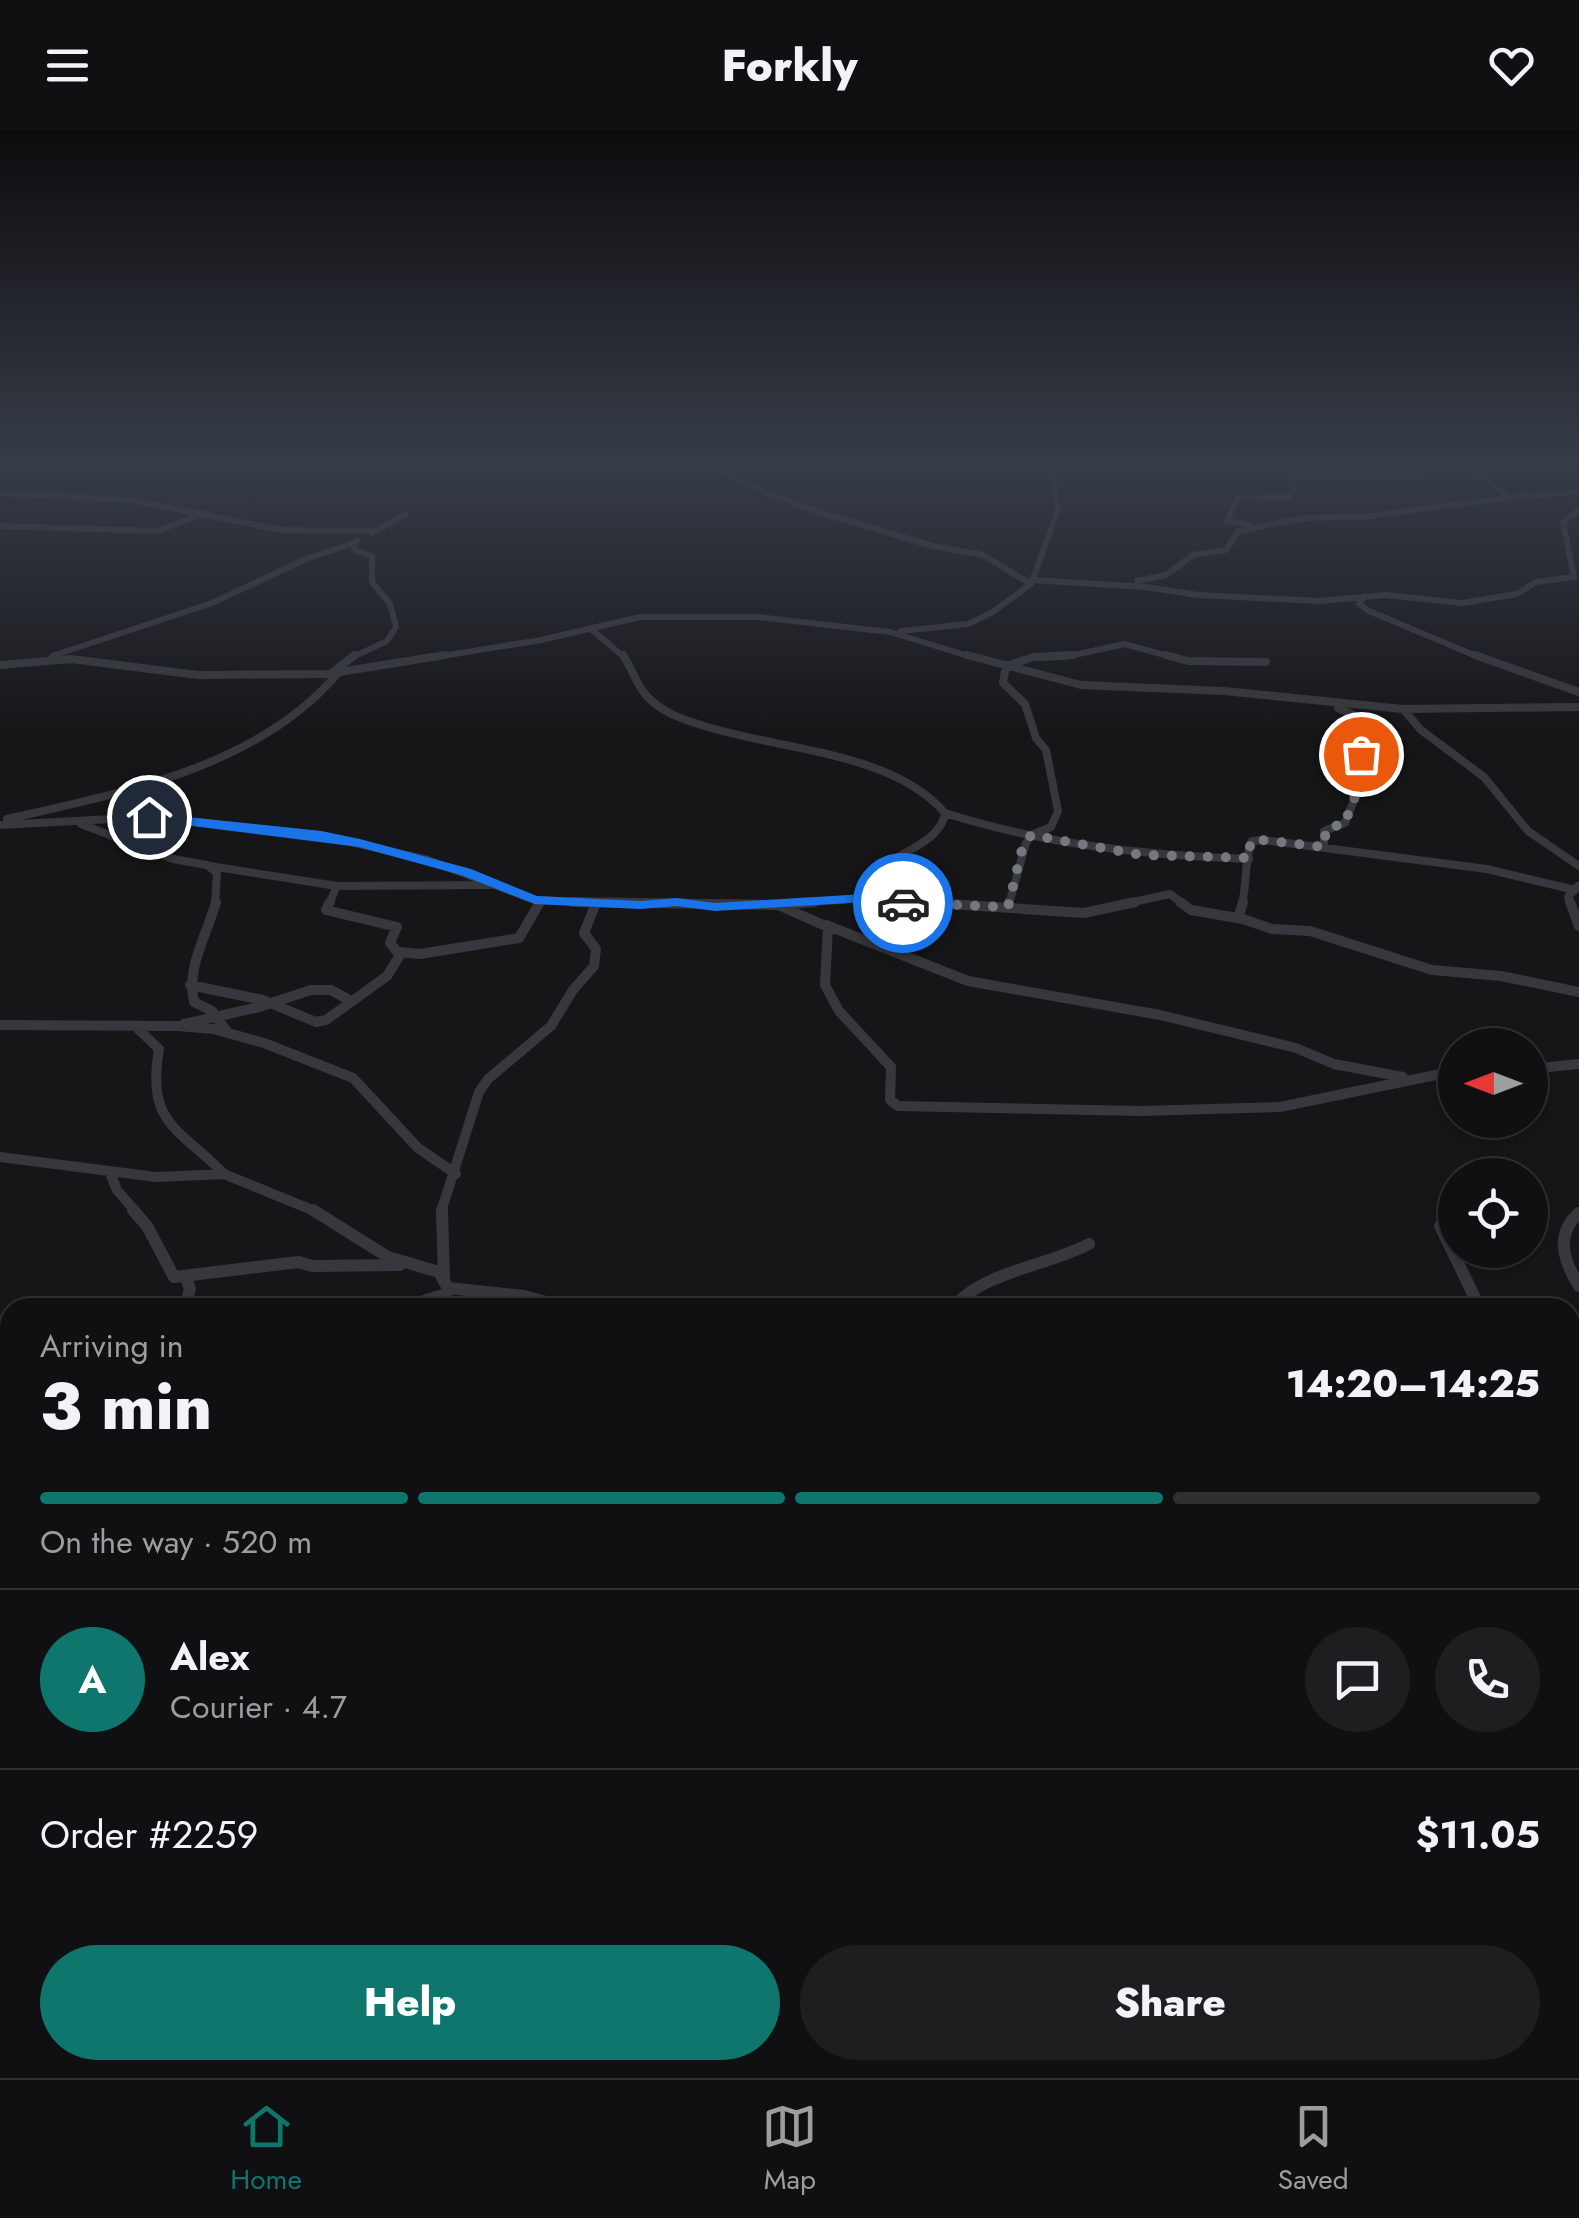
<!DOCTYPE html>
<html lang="en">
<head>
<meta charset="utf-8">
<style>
  :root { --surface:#101012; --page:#1e1e20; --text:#f1f3f6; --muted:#9c9d9f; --line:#303032; --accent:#0f766e }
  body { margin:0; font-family:Jost,sans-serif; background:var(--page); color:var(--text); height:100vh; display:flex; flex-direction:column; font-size:38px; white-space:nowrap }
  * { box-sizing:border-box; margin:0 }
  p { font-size:32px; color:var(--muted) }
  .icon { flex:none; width:55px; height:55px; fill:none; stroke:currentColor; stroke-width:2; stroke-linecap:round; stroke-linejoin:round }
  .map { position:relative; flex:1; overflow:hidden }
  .side { position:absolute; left:0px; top:1168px; width:1580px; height:782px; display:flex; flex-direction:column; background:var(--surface); border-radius:30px 30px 0 0; box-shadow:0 5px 15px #0003,0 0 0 2px var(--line) }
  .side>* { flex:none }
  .needle { width:65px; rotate:270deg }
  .buttons { position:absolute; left:1438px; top:898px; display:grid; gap:20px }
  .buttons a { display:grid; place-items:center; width:110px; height:110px; border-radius:50%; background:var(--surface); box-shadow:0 5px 15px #0003,0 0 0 2px var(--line); font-size:50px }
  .pin { position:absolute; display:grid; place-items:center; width:85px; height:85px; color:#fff; margin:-42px; border:5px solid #fff; border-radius:50%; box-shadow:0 2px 10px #0007 }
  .courier { position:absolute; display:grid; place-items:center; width:100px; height:100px; margin:-50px; border:8px solid #1a73e8; border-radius:50%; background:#fff; color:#222; box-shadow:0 2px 12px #0007 }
  .summary em { font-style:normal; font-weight:800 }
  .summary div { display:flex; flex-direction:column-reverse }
  .summary { display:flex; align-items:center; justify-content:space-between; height:170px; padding:0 40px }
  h1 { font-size:65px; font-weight:800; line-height:75px }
  .bar { display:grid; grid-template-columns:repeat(4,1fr); gap:15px 10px; align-content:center; height:120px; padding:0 40px }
  .bar i { height:12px; border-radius:8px; background:var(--line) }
  .bar .active { background:var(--accent) }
  .bar p { grid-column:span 4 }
  .line { display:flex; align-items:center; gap:25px; padding:0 40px; border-top:2px solid var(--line) }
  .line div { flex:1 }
  .round { display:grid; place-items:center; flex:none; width:105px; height:105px; border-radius:52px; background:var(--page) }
  .button { display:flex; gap:20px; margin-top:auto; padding:20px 40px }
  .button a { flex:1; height:115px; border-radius:60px; background:var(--accent); color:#fff; font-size:40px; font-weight:800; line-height:115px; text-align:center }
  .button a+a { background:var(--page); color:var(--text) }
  header { display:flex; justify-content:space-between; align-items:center; height:130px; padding:0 40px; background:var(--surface); font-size:45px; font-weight:800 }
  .menu { display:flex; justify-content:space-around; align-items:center; height:140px; border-top:2px solid var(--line); background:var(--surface); font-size:28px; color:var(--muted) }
  .menu a { display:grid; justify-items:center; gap:5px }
  .menu .active { color:var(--accent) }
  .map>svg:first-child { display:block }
</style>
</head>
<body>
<header><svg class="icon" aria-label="menu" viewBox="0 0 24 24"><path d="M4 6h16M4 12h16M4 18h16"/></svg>Forkly<svg class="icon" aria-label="heart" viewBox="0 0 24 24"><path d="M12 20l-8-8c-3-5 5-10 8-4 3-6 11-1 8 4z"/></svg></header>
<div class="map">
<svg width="1579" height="1948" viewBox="0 0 1579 1948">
  <rect width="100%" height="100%" fill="#161618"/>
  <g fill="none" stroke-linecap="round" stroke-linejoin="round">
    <path stroke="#37383d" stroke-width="6" d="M 696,329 L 770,364 L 825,384 L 933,416 L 983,425 L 1031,454
      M 1463,329 L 1507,366
      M 1291,347 L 1484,346
      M 0,363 L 131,370 L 281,400 L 376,401
      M 1250,395 L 1227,391 L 1238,368 L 1289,367 L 1294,360 L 1287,339 L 1272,329
      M 0,396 L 158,401 L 204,383
      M 372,403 L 406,384
      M 1032,450 L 1146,457 L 1198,465 L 1320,471 L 1386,465 L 1462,473 L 1517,464 L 1536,452 L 1574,447 L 1563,392 L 1579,380
      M 1137,451 L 1166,445 L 1193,425 L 1226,420 L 1239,401 C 1262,397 1285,390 1308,388 C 1331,386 1355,389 1378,385 C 1445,376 1511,366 1579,362
      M 1365,466 L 1359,474 L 1369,481 L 1481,528
      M 590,498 L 625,528
      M 901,501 L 968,494 L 991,483 L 1031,454 L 1058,380 L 1049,329
      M 52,526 L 212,473 L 308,428 L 355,413
      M 351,528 L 387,511 L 396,497 L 390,474 L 372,452 L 372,426 L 354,420 L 357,410
      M 430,528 L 541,510 L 640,487 L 758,487 L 890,502 L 975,528
      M 1032,528 L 1065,527 L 1124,514 L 1176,528"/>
    <path stroke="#37383d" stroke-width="8" d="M 623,525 C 633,540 638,560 652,571 C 667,585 688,591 708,597 C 781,620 893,622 945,683 C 942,709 903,723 883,735
      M 967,525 L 1081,555 L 1224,561 L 1403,579 L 1579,577
      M 1166,525 L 1188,531 L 1266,532
      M 1475,525 L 1579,562
      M 0,535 L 71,529 L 198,545 L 327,544 L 445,525
      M 334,541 L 355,525
      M 1403,579 L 1421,600 L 1484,647 L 1528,701 L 1579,736
      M 945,683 C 1046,715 1144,725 1249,729
      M 7,689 C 122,663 259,637 338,543
      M 81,694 L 173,729 L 207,735 L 217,743 L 215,774
      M 0,695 L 149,687 L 321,705 L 428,730 L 535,770 L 625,774
      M 1324,717 L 1324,701 L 1345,693 L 1354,670 L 1355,638 L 1363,630 L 1356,606 L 1369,592 L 1338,578
      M 210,736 L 337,756 L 491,755
      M 329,774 L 337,756
      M 539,774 L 541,770
      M 650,774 L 694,774
      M 785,774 L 865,768 L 956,774
      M 1009,774 L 1026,713 L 1031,705 L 1051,697 L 1058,681 L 1046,620 L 1036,608 L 1025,574 L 1003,553 L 1006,536 L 1034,527 L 1073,525
      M 1124,774 L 1170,764 L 1183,774
      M 1242,774 C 1247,755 1245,722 1252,711 L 1263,710 L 1487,739 L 1575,760
      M 1571,774 L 1568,767 L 1578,756"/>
    <path stroke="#37383d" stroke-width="10" d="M 216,772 C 207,805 186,837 194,872 L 212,881 L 228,903
      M 572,772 L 778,775 L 828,797 L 825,855 L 839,881 L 891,937 L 890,970 L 898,976 L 1141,981 L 1280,977 L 1455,941
      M 920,772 L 1084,783 L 1135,772
      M 1180,772 L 1191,780 L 1243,789 L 1272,799 L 1310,801 L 1432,840 L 1501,846 L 1579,862
      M 1570,772 L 1579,796
      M 785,774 L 815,772
      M 1008,777 L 1009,772
      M 1238,788 L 1243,772
      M 826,795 L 968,851 L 1160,885 L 1296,918 L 1334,934 L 1403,947
      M 400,822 L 420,824 L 519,808 L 540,772
      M 190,855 L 263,870 L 316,892 L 326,890 L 387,846 L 400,825 L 390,813 L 397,797 L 326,780 L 330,772
      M 184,894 L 259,877 L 311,860 L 331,860 L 351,871
      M 0,895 L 178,896 L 213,899 L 264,913 L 353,948 L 418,1018 L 456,1044
      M 138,899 L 159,919 C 146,994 178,997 224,1044
      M 1530,939 L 1579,934
      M 0,1027 L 156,1047 L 224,1044 L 317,1082
      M 110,1043 L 117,1060 L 136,1082
      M 441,1082 L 479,962 L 488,949 L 551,896 L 573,860 L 594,836 L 596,819 L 584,803 L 596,773"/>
    <path stroke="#37383d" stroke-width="12" d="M 133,1080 L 147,1096 L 174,1147 L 299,1132 L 312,1136 L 400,1135
      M 313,1080 L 388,1127 L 439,1142 L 448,1158 L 443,1178
      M 442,1080 L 444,1148
      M 1579,1083 C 1554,1105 1564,1131 1579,1156
      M 1440,1096 L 1480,1178
      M 448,1158 L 524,1166 L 568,1178
      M 185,1178 L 190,1159 L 186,1148
      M 402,1178 L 446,1164
      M 952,1178 C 986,1140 1045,1137 1089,1114
      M 0,1202 L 10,1216
      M 0,1226 L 10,1224
      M 1570,1298 L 1579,1296
      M 0,1413 L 10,1404"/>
    <path stroke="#37383d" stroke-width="15" d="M 0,1494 L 10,1504
      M 448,1940 L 453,1948
      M 332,1948 L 337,1940
      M 651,1948 L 652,1940"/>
  </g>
  <linearGradient id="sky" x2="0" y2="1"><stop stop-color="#0c0c0d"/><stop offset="0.55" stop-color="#363c48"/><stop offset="1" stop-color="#363c48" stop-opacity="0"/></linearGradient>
  <rect width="1579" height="602" fill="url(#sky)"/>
  <path fill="#1a73e8" d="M 149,683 L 321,701 L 360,709 L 471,739 L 537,766 L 640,771 L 677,768 L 715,773 L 865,764 L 910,773 L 903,777 L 865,772 L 715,781 L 677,776 L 640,779 L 535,774 L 461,745 L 359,717 L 145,690 L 145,684 Z"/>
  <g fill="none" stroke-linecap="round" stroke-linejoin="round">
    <path stroke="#757880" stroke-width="10" stroke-dasharray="0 18" d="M 903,773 L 1008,777 L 1022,719 L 1031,705 L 1141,725 L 1250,728 L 1250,712 L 1261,710 L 1324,717 L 1326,699 L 1346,693 C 1347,683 1352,678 1354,670 C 1359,654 1349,642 1363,630 L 1361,624"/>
  </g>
</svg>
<div class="buttons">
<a><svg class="needle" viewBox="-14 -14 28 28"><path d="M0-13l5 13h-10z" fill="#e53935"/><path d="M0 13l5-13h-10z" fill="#9c9d9f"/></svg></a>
<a><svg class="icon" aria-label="locate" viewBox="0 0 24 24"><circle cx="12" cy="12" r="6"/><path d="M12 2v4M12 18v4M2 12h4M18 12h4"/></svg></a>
</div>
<div class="pin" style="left:1361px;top:624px;background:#ea580c"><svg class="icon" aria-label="bag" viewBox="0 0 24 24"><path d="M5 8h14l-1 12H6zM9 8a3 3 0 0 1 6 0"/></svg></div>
<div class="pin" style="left:149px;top:687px;background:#1f2937"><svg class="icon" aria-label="home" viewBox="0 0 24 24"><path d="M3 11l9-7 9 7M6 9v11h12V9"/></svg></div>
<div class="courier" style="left:903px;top:773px"><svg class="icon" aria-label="car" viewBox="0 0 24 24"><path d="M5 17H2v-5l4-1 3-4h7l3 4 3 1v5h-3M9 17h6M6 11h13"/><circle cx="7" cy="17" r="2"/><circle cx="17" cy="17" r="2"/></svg></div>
<section class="side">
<div class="summary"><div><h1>3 min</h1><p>Arriving in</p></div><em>14:20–14:25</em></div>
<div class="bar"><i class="active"></i><i class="active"></i><i class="active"></i><i></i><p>On the way · 520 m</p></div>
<div class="line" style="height:180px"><b class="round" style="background:var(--accent);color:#fff">A</b><div><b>Alex</b><p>Courier · 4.7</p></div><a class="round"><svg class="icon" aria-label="chat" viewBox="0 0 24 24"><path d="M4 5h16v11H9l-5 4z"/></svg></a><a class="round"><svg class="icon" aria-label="phone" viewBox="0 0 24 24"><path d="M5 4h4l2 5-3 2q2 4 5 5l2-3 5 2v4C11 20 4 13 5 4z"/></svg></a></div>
<div class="line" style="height:130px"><div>Order #2259</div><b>$11.05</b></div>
<div class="button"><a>Help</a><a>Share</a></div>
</section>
</div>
<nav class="menu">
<a class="active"><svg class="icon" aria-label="home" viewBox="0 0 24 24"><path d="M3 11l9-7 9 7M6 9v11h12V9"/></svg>Home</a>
<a><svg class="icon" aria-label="map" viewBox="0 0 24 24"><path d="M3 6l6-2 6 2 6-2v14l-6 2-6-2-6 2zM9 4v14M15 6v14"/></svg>Map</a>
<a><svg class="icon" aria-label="saved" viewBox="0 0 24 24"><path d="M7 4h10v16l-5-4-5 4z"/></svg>Saved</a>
</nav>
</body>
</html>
